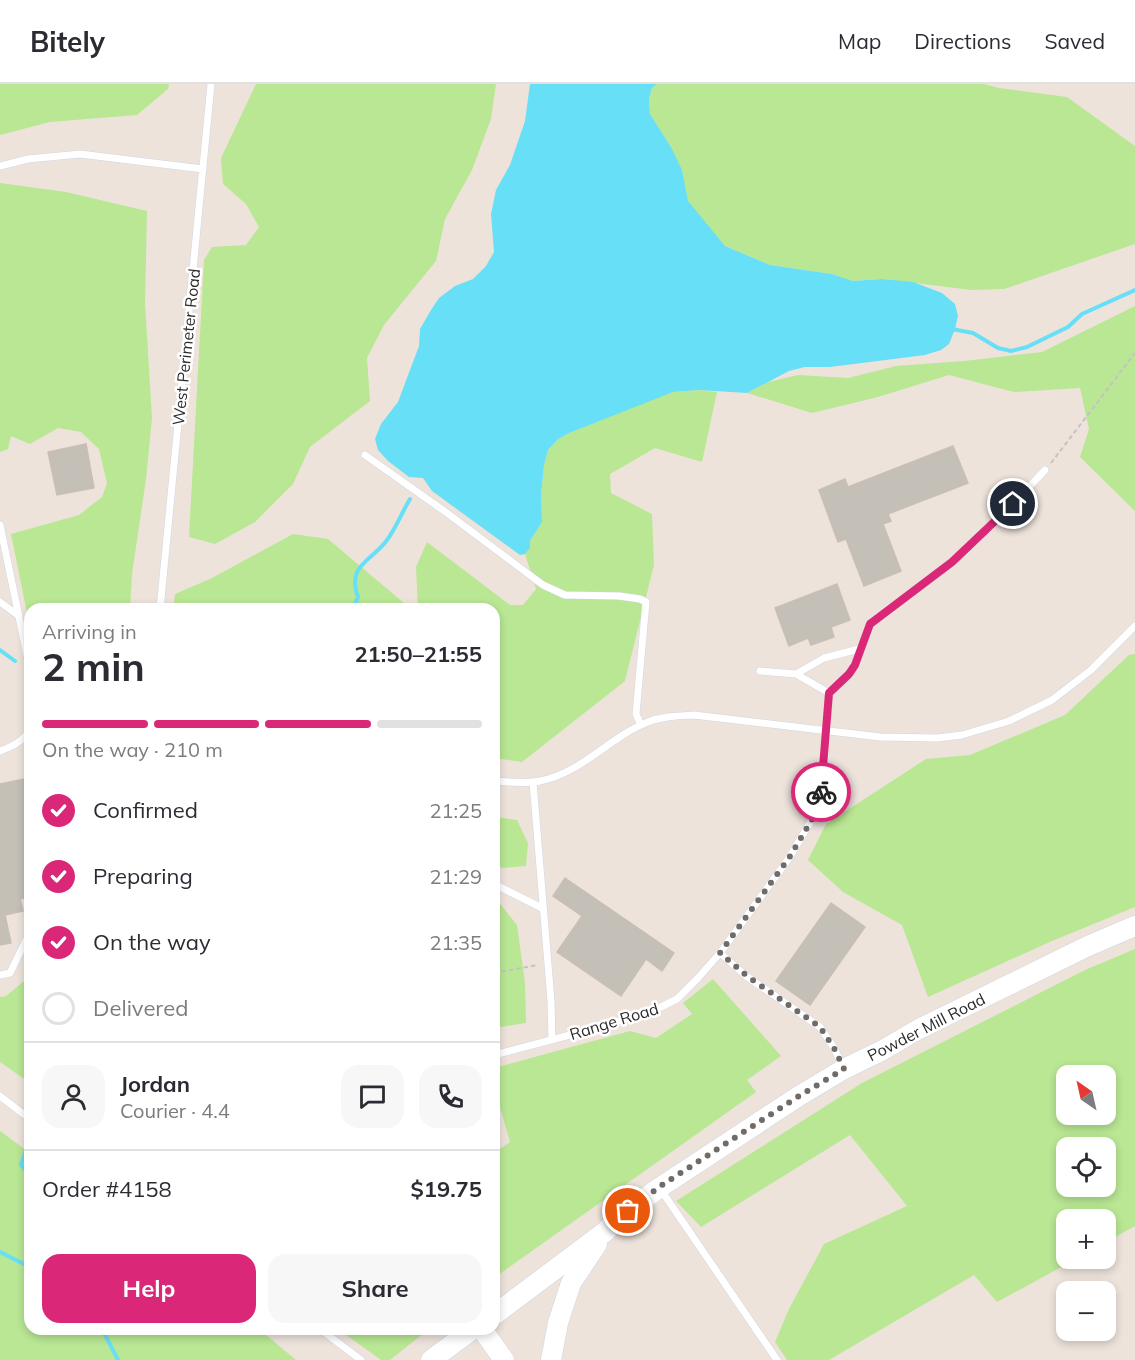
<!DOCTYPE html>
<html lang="en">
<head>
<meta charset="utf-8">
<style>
  :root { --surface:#fff; --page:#f7f7f7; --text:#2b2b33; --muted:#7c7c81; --line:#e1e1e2; --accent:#db2777 }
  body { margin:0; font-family:Mulish,sans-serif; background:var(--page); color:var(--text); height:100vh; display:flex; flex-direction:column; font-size:22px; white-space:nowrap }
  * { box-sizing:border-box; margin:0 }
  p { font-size:20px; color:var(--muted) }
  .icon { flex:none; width:33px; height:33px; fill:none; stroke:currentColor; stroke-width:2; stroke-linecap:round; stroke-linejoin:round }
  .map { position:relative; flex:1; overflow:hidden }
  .panel { position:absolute; left:24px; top:519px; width:476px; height:732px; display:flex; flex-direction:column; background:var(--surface); border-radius:18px; box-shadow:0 3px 9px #0003 }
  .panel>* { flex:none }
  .needle { width:39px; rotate:326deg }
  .tools { position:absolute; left:1056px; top:981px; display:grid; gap:12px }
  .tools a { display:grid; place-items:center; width:60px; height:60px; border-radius:12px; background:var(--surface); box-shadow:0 3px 9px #0003; font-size:30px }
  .pin { position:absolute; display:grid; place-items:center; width:51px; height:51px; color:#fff; margin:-26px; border:3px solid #fff; border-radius:50%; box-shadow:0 2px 6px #0007 }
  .courier { position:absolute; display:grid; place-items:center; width:60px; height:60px; margin:-30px; border:4px solid #db2777; border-radius:50%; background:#fff; color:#222; box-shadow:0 2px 8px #0007 }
  .overview em { font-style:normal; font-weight:700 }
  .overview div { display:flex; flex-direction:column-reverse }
  .overview { display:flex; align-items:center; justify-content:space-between; height:102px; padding:0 18px }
  h1 { font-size:39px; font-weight:700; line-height:45px }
  .bar { display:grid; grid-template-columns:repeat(4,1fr); gap:9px 6px; align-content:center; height:72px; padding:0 18px }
  .bar i { height:8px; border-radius:4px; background:var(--line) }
  .bar .selected { background:var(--accent) }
  .bar p { grid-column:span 4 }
  .line { display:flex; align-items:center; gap:15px; padding:0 18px; border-top:2px solid var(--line) }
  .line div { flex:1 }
  .round { display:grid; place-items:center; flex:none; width:63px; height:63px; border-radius:18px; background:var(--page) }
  ol { padding:0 18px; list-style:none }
  li { display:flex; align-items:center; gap:18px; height:66px }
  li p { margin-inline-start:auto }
  li .icon { padding:6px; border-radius:50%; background:var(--accent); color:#fff; stroke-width:4 }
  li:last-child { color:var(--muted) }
  li i { width:33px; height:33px; border:3px solid var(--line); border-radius:50% }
  .action { display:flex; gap:12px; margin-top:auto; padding:12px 18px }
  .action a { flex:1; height:69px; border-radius:18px; background:var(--accent); color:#fff; font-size:24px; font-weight:700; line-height:69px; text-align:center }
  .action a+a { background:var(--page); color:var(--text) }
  header { display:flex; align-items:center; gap:36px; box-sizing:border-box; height:84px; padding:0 30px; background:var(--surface); border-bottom:2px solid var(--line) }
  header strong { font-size:28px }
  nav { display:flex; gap:33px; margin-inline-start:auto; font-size:21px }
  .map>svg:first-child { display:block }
</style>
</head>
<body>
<header>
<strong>Bitely</strong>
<nav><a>Map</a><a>Directions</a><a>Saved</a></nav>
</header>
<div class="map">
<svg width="1135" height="1276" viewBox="0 0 1135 1276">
  <rect width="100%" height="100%" fill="#ede3db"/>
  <path fill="#b9e794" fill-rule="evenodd" d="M 0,0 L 169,0 L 168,5 L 137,31 L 50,38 L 0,51 Z
    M 256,0 L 496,0 L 491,35 L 472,86 L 445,135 L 436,177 L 384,241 L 367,274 L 370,317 L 310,363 L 293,400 L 255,438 L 215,460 L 189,453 L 204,176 L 212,163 L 246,161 L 259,143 L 246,120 L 223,100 L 221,74 Z
    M 657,0 L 984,0 L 999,4 L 1067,13 L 1135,62 L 1135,160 L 1004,205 L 972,206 L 882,195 L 853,197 L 832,190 L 770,181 L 725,162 L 694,127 L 688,117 L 671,63 L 650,30 L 649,15 L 652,4 Z
    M 0,99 L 66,108 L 147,127 L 145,219 L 152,334 L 146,395 L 132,490 L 130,525 L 30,525 L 30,544 L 11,450 L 79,431 L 102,413 L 107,399 L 99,365 L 81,348 L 58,344 L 30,360 L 11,352 L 8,365 L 0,368 Z
    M 1135,222 L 1135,427 L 1080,373 L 1089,345 L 1080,304 L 1014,308 L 949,291 L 878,313 L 812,329 L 747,309 L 768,298 L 798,291 L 848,294 L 896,282 L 964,277 L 1042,268 Z
    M 699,306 L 717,308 L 702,378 L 655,364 L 610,390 L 611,409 L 652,430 L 654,481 L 625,597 L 522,678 L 494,674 L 494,525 L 418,525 L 416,483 L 427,458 L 510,521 L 523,521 L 536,505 L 525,470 L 530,464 L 530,457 L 542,438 L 541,412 L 544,381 L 548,366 L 557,356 L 569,349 L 629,324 L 673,308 Z
    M 293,450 L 328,455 L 411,525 L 173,525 L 175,510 L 212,494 Z
    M 1135,570 L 1135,823 L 1052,857 L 928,913 L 902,841 L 843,808 L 808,776 L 826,740 L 926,675 L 970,671 L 1065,631 L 1129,571 Z
    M 494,733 L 517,736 L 528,759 L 526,782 L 503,784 L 494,781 Z
    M 494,812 L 517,841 L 525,899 L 526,939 L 494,944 Z
    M 1135,865 L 1135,1142 L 1106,1158 L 1106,1136 L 1066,1136 L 1066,1174 L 1076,1175 L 997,1218 L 974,1191 L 829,1276 L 787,1276 L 775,1258 L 789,1225 L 824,1160 L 907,1122 L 850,1051 L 701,1143 L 676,1117 L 862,999 L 1085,886 ZM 1066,992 L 1106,992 L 1106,1030 L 1066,1030 ZM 1066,1064 L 1106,1064 L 1106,1102 L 1066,1102 Z
    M 30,892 L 30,999 L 0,978 L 0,913 L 6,912 Z
    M 713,895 L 781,972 L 747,996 L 756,1008 L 494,1194 L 494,1069 L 510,1058 L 494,1003 L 494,984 L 630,947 L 656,954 L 692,930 L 683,919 Z
    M 0,1047 L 30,1069 L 30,1245 L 259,1245 L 296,1276 L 0,1276 Z
    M 338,1245 L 429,1245 L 390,1276 L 381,1276 Z"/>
  <path fill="#67dff6" d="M 530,0 L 657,0 L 652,4 L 649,15 L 650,30 L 671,63 L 682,86 L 688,117 L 725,162 L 770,181 L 832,190 L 853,197 L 882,195 L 913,198 L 942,209 L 955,220 L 958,232 L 955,245 L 949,260 L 941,266 L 925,271 L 830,283 L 805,283 L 789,287 L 747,309 L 699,306 L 673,308 L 569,349 L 557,356 L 548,366 L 544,381 L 541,412 L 542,438 L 530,457 L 530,464 L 525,470 L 520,471 L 432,407 L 423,394 L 409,393 L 388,377 L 378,366 L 375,355 L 381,340 L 398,318 L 419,262 L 420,245 L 431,226 L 439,214 L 455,202 L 473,195 L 486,182 L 494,168 L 491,130 L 496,106 L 510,81 L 525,37 Z"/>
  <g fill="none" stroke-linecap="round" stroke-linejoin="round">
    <path stroke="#67dff6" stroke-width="4" d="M 952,245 L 973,249 L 998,264 L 1011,267 L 1027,263 L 1068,243 L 1082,230 L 1135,206
      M 353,525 L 358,513 C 346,481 372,477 387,456 C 396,444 402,428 410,415
      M 0,566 L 15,577
      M 29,1056 L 21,1081 L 30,1091
      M 0,1168 L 30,1183
      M 102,1245 L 118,1276"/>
  </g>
  <path fill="#c4bfb7" stroke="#c9bfb5" stroke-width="1.5" d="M 86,360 L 94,404 L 57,411 L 48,368 Z
    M 953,362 L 968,399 L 888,430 L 891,437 L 883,440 L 901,487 L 864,502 L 846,455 L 838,458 L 819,406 L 845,395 L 848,403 Z
    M 837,500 L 850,536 L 831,543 L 834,553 L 811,561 L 808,554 L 789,562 L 775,524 Z
    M 30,694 L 30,813 L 20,815 L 23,827 L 5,831 L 11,859 L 0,861 L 0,700 Z
    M 565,794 L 674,869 L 662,887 L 646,875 L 621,912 L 557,868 L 582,832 L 553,812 Z
    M 831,819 L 865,843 L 810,921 L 776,897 Z"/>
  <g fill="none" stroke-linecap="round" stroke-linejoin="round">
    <defs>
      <path id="service" d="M 0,82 L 28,75 L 80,70 L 203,85
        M 365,371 L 447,429 L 543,501 L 565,511 L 619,512 L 640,515 L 646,518 L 636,630 L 641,641
        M 0,441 L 30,586
        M 0,518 L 19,532
        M 160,525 L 211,0
        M 760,587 L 796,590 L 829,609
        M 796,590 L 824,574 L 859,565
        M 0,667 C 13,662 22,658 30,646
        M 494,697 C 509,698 525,700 540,697 C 582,689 609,653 648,638 C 663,632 678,632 694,631 L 880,653 L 937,654 L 962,651 L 1009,637 L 1052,616 L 1091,586 L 1135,542
        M 533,698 L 551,917 L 552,956
        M 494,800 L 542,824
        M 720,869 L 746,892 L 820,943 L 834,964 L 843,983
        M 0,891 L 10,889 L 30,848
        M 494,971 L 604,942 L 659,924 L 677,915 L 698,894 L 720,869 L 789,774 L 814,732 L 820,715 L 824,691 L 829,609 L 849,590 L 855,581 L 870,540 L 952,478 L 996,438 L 1045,386
        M 0,1012 L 30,1035
        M 661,1106 L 777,1276
        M 320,1245 L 361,1276"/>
      <path id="secondary" d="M 494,1231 L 606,1147 L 614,1138 L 656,1106 L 799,1012 L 844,985 L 883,966 L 917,946 L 1088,862 L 1135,842
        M 482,1245 L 504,1276
        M 431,1276 L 473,1245
        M 551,1276 L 558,1239 L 571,1199 L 597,1160"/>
    </defs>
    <use href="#service" stroke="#d0d6e4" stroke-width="8"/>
    <use href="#secondary" stroke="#d0d6e4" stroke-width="21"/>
    <path stroke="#c3c3c3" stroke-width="2" stroke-dasharray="4.5 3" stroke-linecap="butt" d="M 1051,379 L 1135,269
      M 494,889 L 538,881"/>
    <use href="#service" stroke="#fff" stroke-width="7"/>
    <use href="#secondary" stroke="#fff" stroke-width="20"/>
  </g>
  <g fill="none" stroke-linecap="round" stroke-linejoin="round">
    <path stroke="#6e6b68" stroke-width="6" stroke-dasharray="0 10.8" d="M 628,1127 L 659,1103 L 799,1012 L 844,985 L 834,964 L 820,943 L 747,892 L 720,869 L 789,774 L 814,732 L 821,708"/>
    <path stroke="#db2777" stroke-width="8" d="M 821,708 L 829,609 L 849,590 L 855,581 L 870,540 L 952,478 L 1013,420"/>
  </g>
  <g text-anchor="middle" stroke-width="5" stroke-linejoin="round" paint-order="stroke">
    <g font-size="16" fill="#2a2a2a" stroke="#fff">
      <text transform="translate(186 263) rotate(-84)" y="6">West Perimeter Road</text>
      <text transform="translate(614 937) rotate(-17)" y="6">Range Road</text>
      <text transform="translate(926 943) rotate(-27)" y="6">Powder Mill Road</text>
    </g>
  </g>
</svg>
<div class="tools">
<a><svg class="needle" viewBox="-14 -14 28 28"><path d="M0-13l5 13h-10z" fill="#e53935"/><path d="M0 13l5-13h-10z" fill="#7c7c81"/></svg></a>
<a><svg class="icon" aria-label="locate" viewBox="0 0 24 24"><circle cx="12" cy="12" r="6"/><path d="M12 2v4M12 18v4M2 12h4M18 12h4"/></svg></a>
<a>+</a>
<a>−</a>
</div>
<div class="pin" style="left:628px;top:1127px;background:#ea580c"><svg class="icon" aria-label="bag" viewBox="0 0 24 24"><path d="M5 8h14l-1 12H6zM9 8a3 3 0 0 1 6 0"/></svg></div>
<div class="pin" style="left:1013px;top:420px;background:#1f2937"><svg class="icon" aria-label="home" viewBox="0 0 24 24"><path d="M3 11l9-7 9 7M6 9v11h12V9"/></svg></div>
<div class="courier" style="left:821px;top:708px"><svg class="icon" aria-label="bike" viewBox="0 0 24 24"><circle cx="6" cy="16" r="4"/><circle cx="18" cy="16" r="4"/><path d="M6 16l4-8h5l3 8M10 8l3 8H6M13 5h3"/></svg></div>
<section class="panel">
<div class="overview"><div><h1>2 min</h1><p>Arriving in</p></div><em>21:50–21:55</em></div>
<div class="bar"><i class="selected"></i><i class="selected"></i><i class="selected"></i><i></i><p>On the way · 210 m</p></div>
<ol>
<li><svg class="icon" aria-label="check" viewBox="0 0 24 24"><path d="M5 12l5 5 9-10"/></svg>Confirmed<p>21:25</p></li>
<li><svg class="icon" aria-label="check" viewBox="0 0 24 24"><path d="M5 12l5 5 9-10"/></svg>Preparing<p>21:29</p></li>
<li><svg class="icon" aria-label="check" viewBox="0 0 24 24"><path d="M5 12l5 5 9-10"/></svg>On the way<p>21:35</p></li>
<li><i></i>Delivered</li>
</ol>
<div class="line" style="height:108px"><a class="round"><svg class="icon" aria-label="person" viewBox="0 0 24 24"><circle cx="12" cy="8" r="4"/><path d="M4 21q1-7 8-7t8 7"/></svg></a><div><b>Jordan</b><p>Courier · 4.4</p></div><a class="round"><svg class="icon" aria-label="chat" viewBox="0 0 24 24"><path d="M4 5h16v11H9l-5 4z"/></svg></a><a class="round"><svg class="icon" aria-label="phone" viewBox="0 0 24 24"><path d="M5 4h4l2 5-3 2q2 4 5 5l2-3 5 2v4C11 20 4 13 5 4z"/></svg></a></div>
<div class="line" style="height:78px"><div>Order #4158</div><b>$19.75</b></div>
<div class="action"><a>Help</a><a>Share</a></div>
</section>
</div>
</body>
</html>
